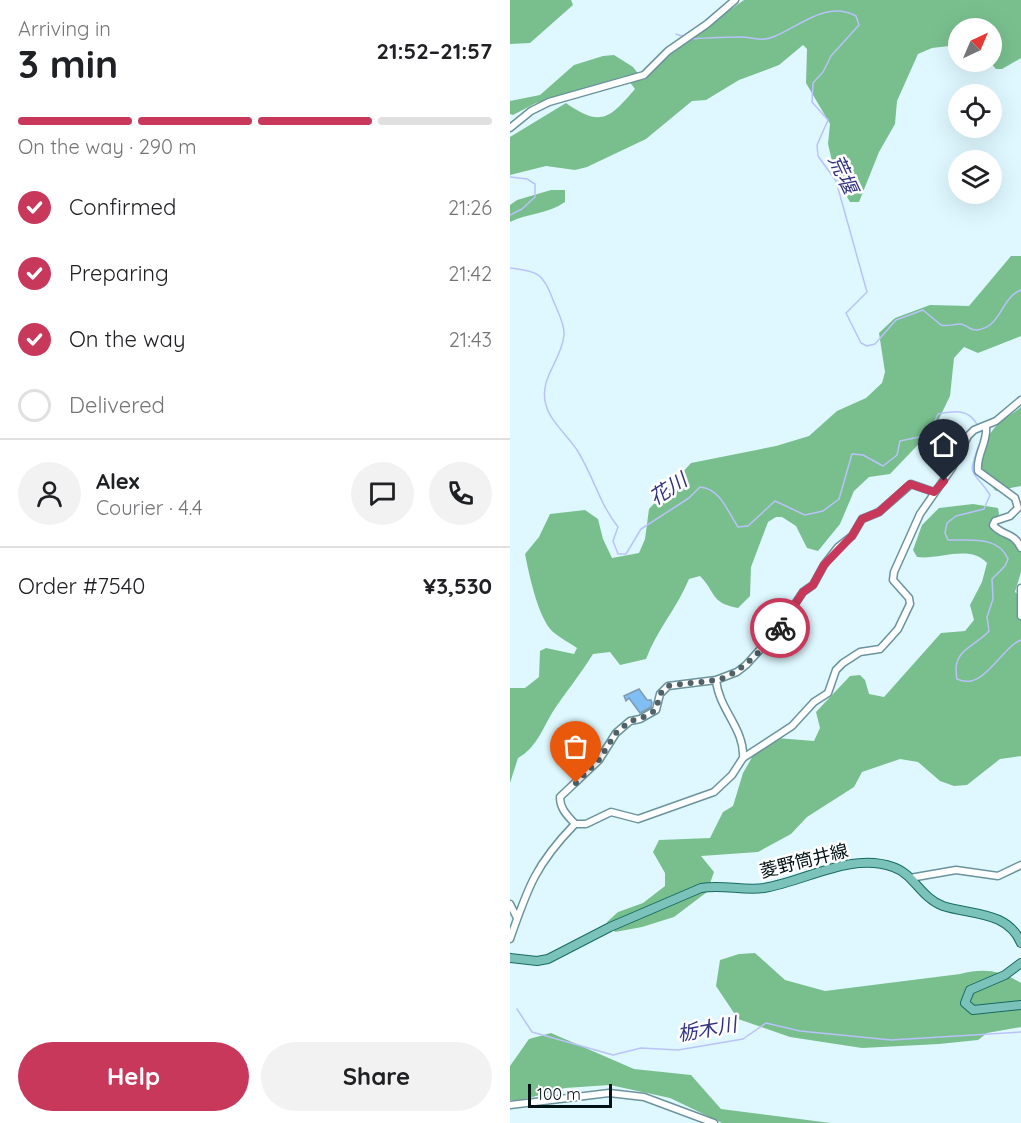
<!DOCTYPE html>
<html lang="en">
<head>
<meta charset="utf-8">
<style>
  :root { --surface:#fff; --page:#f2f2f2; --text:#202124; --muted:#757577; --line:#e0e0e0; --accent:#c8385b }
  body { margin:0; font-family:Quicksand,"Noto Sans JP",sans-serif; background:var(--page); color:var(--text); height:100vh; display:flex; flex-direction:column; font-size:22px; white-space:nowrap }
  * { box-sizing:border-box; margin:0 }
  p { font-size:20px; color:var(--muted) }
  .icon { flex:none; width:33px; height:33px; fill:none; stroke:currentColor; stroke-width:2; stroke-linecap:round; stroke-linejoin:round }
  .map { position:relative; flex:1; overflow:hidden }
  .side { display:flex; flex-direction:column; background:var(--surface); width:510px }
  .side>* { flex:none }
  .needle { width:39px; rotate:44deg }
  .fabs { position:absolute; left:438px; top:18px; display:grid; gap:12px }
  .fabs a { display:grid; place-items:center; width:54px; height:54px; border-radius:50%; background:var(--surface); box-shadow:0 6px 24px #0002; font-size:30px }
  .scale { position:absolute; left:18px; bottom:15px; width:84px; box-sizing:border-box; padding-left:6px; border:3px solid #031215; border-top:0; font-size:16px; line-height:21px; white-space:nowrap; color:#031215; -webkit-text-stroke:4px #fff; paint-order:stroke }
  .pin { position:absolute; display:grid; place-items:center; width:51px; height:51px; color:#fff; margin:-62px -26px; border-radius:50% 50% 50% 0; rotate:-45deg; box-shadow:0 0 6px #0007 }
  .pin .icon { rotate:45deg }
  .courier { position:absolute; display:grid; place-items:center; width:60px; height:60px; margin:-30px; border:4px solid #c8385b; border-radius:50%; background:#fff; color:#222; box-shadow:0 2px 8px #0007 }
  .summary em { font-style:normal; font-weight:700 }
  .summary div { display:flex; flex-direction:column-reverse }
  .summary { display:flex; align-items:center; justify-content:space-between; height:102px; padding:0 18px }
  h1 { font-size:39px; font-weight:700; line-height:45px }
  .bar { display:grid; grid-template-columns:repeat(4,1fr); gap:9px 6px; align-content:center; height:72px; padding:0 18px }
  .bar i { height:8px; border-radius:4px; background:var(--line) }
  .bar .current { background:var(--accent) }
  .bar p { grid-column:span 4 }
  .line { display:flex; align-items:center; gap:15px; padding:0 18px; border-top:2px solid var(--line) }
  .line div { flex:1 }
  .round { display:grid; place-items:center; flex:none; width:63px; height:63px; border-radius:32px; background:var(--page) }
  ol { padding:0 18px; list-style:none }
  li { display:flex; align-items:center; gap:18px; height:66px }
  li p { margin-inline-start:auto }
  li .icon { padding:6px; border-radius:50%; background:var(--accent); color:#fff; stroke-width:4 }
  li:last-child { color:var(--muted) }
  li i { width:33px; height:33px; border:3px solid var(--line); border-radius:50% }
  .cta { display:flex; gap:12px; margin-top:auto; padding:12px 18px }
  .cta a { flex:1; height:69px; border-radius:36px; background:var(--accent); color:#fff; font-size:24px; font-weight:700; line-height:69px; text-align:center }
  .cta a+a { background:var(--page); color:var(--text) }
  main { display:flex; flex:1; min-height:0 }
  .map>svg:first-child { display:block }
</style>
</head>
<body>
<main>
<section class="side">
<div class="summary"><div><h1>3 min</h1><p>Arriving in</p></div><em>21:52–21:57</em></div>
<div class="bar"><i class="current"></i><i class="current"></i><i class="current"></i><i></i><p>On the way · 290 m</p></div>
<ol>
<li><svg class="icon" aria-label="check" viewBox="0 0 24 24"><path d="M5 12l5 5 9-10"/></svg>Confirmed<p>21:26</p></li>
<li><svg class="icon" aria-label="check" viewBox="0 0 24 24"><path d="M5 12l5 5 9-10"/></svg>Preparing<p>21:42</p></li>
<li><svg class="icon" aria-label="check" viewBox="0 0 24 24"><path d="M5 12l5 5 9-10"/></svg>On the way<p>21:43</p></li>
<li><i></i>Delivered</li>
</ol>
<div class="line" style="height:108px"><a class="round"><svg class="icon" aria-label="person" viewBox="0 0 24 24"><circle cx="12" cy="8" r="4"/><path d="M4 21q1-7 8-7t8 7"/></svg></a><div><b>Alex</b><p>Courier · 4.4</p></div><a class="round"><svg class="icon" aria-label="chat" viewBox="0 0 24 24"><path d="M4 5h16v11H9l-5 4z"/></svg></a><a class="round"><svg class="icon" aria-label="phone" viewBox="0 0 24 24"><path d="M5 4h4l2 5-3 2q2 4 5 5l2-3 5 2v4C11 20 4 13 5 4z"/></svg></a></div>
<div class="line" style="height:78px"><div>Order #7540</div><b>¥3,530</b></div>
<div class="cta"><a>Help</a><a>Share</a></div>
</section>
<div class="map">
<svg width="511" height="1123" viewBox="0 0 511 1123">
  <rect width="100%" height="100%" fill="#dff8ff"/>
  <path fill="#79bf8e" d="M 0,0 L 61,0 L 63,5 L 20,43 L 0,44 Z
    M 234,0 L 511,0 L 511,58 L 492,69 L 486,69 L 480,62 L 482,28 L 448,28 L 448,45 L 422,48 L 408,54 L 387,101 L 385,124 L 369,152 L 349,202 L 340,202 L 326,178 L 318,144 L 320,124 L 296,83 L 297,49 L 293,45 L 269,65 L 229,80 L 196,100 L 182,101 L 136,139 L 77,167 L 65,170 L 36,166 L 0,175 L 0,137 L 56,103 C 91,128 100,118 125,89 L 115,76 L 26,103 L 3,115 L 0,114 L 0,101 L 30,95 L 64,65 L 93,56 L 104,55 L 123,67 L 133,80 L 172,44 Z
    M 41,190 L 55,190 L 55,202 C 38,214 18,213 0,222 L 0,205 L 7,200 Z
    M 501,256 L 511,256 L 511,336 L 468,353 L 454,347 L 444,358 L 440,396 L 425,427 L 380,474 L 359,477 L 344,491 L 330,524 L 308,551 L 297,548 L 286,526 L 272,517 L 266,517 L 258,522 L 241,567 L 240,596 L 228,608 C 200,603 206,592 190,576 L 179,579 C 167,608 148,628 136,659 L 110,665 L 100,652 L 83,654 C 70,675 55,693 42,713 C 32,730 26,748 8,758 L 0,783 L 0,688 L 15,688 L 29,677 L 30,651 L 36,648 L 64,654 L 67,648 C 60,643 50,638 43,632 C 28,618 19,574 15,554 L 29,537 L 40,514 L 75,510 L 88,519 L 93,539 L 102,558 L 129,553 L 135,539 L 139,509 L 181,463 L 266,446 L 299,436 L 327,411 L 356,398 L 372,383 L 375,372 L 369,333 L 385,318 L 420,305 L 459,306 Z
    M 511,407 L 511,486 L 486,491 C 465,470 467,446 488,424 C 494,418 504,413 511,407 Z
    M 463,504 L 488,508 L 489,514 L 485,526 L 511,547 L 511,572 L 505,592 L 511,597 L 511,756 L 490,759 L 457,785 L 444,786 L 430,781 L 408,762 L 390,759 L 352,772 L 344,787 L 297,817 L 281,834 L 248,852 L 191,856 L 204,872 L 197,892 L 164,917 L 132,927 L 105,932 L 97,922 L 108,912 L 133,903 L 155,886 L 155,873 L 143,852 L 149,840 L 200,838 L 213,812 L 223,806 L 233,773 L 248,747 L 267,738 L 304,741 L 310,728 L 306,712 L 340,676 L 350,675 L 355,680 L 359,694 L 374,697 L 431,633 L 455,631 L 464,620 L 460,605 L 472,582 L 477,563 C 460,544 429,560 407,557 L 403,550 L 412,525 L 429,508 Z
    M 245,953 L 275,980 L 315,991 L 450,974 C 474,968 490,970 511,983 L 511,1027 L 477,1033 L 468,1040 L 429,1044 L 352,1048 L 280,1037 L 228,1019 L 206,986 L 210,960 L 229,954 Z
    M 41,1033 L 124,1069 L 181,1075 L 211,1109 L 321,1123 L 212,1123 L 160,1098 L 100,1085 L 55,1088 L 8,1101 L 0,1100 L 0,1066 L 19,1039 Z"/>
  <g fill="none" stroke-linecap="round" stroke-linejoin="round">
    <path stroke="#b9c2fa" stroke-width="1.5" d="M 166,34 L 175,37
      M 179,39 C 196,38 214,37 231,37 C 243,37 251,42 263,37 C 289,27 316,0 346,16 L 349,25 L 321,56 L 313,72 L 303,83 L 302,102 L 318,120 L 307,145 L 308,156 L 326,181 L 357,292 L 336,313 L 351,343 L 357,346 L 365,344 L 386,320 L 413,310 L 431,325 C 438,327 443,324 450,324 C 456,324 460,331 467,330 C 492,327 490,298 511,290
      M 0,177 L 17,179 L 25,184 L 25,197 L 12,209 L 0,215
      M 0,268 C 28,272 33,272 43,300 C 47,310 55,324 54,335 C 52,360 28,379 36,405 C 40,421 58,436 67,450 C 83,475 89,503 108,527 L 103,541 L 108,554 L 116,554 L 131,529 L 179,498 L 190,487 C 211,489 217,511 228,527 L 238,526 L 265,501 L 295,515 L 313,511 L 329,499 L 342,454 L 353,455 L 373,466 L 387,455 L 390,441 L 418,435 L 428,414 C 445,411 459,408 468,426
      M 469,445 C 456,479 463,468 480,495 L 474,509 L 446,516 L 437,523 L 435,533 L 438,540 C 459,541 488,535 498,559 L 495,566 L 482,579 L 483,599 L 477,617 L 479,631 C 464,648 441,649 447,679 C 474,692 490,648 511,640
      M 7,1009 L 22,1032 L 103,1055 L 131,1048 L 168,1050 L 233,1039 L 256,1023 L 290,1031 L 381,1040 L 511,1032"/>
  </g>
  <path fill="#81bef4" stroke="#7f99b1" stroke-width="1.5" d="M 129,689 L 137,700 L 141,700 L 142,703 L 141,707 L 130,713 L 119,698 L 116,701 L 114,696 Z"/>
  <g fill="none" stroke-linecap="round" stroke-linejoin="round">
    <defs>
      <path id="minor" d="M 0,128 L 21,111 L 39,102 L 134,75 L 158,51 L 197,24 L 225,0
        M 476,426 C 478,443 466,454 468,471 L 505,498 L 508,508 L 500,516 L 485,521 L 483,525 C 493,537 503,531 511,548
        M 511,588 L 511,616
        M 206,680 C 209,710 235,729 233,758
        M 65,824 C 57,815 50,809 50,797 L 89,760 L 106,733 L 120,721 L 130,719 L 146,710 L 150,694 L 158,686 L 206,680 L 227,672 L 236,665 L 266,632 L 293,592 L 303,585 L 314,565 L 328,547 L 342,536 L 352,519 L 369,512 L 401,484 L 424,492
        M 400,878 L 446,870 L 488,876 L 511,865
        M 0,904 L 7,918
        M 0,939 C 18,887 26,864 65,824 L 76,824 L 101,812 L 128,819 L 204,792 L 222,775 L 233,758 L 282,726 L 304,702 L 318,693 L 326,670 L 333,663 L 350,652 L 370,649 L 380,638 L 388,629 L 400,604 L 399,598 L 383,580 L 384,572 L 410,514 L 442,468 L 458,436 L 464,430 L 486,421 L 511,400
        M 0,1105 L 99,1093 L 134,1097 L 204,1123"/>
      <path id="major" d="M 0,958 L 27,961 L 38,959 L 100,927 L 191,888 C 212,884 233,891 254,888 C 296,881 341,852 383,867 C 404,874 411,898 433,906 C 461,915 498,911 511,943
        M 511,963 L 495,975 L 460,990 L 455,1003 L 463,1010 L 511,1005"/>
    </defs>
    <use href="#minor" stroke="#6b939d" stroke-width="9"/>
    <use href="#major" stroke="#186a63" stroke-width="10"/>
    <use href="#minor" stroke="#fff" stroke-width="6"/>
    <use href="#major" stroke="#7bc2bb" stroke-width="8"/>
  </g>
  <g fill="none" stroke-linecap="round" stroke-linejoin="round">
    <path stroke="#506267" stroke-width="6" stroke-dasharray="0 10.8" d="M 66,783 L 89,760 L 106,733 L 120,721 L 130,719 L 146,710 L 150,694 L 158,686 C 174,683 190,683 205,680 C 228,677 256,646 270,628"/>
    <path stroke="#c8385b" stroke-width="8" d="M 270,628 L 293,592 L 303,585 L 314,565 L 342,536 L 352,519 L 369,512 L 400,484 L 424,492 L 434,481"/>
  </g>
  <g text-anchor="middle" stroke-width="5" stroke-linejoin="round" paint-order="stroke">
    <g font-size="18" fill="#031215" stroke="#fff">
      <text transform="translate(294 861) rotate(-14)" y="6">菱野筒井線</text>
    </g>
    <g font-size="20" font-style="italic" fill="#323382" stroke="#fff">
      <text transform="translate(333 174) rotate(65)" y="7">荒堰</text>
      <text transform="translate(158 489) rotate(-33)" y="7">花川</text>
      <text transform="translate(197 1029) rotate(-10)" y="7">栃木川</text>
    </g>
  </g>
</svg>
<div class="fabs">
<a><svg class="needle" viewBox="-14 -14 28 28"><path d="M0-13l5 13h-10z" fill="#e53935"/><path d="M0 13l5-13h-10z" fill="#757577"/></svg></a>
<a><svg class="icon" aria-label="locate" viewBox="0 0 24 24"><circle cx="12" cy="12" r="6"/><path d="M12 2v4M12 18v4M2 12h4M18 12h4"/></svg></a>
<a><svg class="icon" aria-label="layers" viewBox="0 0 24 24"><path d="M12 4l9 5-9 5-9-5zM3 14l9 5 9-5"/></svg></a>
</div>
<div class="scale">100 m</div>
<div class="pin" style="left:66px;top:783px;background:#ea580c"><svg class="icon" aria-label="bag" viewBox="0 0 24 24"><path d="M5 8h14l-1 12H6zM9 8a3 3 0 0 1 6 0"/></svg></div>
<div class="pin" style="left:434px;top:481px;background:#1f2937"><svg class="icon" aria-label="home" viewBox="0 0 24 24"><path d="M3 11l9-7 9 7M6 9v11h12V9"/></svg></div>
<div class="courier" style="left:270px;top:628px"><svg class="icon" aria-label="bike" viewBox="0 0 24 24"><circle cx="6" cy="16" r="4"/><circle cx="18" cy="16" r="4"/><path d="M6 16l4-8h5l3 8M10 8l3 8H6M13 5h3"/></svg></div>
</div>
</main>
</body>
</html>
